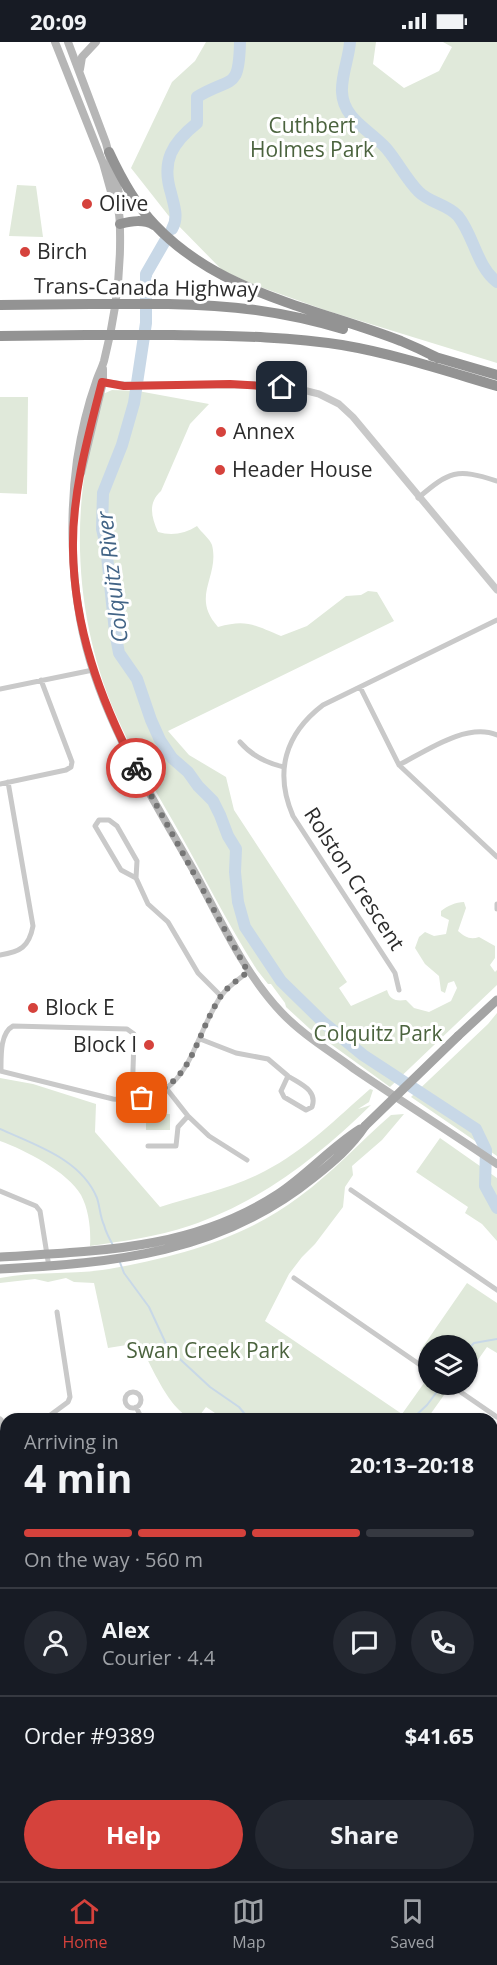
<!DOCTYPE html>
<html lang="en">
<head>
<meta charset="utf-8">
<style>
  :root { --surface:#171b24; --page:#242831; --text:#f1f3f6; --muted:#9ea1a6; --line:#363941; --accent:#d5423c }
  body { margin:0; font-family:"Open Sans",sans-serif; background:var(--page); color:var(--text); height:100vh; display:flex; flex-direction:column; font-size:22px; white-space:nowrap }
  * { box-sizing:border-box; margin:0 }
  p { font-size:20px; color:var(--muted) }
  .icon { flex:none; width:33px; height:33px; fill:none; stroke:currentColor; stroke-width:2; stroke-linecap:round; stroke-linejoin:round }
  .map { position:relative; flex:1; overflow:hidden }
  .drawer { position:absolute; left:0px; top:1371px; width:498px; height:468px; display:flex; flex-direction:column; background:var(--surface); border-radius:18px 18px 0 0; box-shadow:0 2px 4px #0004 }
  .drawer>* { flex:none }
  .fabs { position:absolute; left:418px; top:1293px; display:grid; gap:12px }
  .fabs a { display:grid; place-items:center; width:60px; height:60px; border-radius:50%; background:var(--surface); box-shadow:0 2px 4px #0004; font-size:30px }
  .pin { position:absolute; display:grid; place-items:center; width:51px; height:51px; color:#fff; margin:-26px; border-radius:12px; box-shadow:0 3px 9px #0006 }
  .courier { position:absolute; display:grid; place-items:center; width:60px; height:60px; margin:-30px; border:4px solid #d5423c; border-radius:50%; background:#fff; color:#222; box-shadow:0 2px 8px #0007 }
  .head em { font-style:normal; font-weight:700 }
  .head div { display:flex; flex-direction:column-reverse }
  .head { display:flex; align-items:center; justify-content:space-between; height:102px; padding:0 24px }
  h1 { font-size:39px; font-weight:700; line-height:45px }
  .bar { display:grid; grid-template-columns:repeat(4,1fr); gap:9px 6px; align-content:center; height:72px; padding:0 24px }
  .bar i { height:8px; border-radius:4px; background:var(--line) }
  .bar .current { background:var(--accent) }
  .bar p { grid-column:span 4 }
  .line { display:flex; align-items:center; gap:15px; padding:0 24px; border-top:2px solid var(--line) }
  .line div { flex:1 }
  .round { display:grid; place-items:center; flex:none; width:63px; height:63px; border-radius:32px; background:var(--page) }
  .button { display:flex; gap:12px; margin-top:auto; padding:12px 24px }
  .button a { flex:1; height:69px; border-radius:36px; background:var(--accent); color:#fff; font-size:24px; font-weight:700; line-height:69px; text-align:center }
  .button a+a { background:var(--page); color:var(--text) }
  .status { display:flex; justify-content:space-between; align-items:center; height:42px; padding:0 30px; background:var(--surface); direction:ltr }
  .status svg { height:16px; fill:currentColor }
  .tab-bar { display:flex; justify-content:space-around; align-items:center; height:84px; border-top:2px solid var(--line); background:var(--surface); font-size:16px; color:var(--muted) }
  .tab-bar a { display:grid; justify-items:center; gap:3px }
  .tab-bar .current { color:var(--accent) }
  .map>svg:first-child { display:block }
</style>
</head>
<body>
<div class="status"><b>20:09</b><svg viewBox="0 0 49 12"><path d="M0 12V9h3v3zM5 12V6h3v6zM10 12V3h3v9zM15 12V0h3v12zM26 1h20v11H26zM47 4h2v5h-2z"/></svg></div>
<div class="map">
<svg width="497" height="1839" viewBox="0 0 497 1839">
  <rect width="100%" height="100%" fill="#fff"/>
  <path fill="#e0e9da" d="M 206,0 L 376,0 L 373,22 L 404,46 L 439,29 L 452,5 L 443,0 L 497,0 L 497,321 L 325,268 L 252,242 L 222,228 L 168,173 L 131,126 L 172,40 L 195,19 Z
    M 17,143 L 36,144 L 43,195 L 9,194 Z
    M 112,348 L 138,349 L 209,362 L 190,382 L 161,449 C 148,461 151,474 158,490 C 171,494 185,492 197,484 C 201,490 210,497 212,503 C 220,535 190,554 218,585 C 247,577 254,583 281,594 L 307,584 L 346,554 L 361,553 L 368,549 L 377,550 L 394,579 L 168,689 L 189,713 L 226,735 L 234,768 L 347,940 L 339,946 L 351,964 L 387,948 C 390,959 397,959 406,958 L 414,966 L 429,970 L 451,959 L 457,946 L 454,939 L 448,941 L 445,951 L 441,949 L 439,934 L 425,922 L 415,906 L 419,895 L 425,890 L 434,894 L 446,892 L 449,878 L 441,874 L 441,869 C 447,864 456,860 464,860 L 466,866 L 458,889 C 465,895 470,898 479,895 L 495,904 L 495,916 L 490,923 L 495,930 L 497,928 L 497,943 L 390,1045 L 310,987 L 286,965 L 285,961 L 271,942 L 268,942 L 257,928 C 227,881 202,830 174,781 C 154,746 132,710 116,673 C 82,595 72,507 86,423 C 90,399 97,375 103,352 Z
    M 0,355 L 28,355 L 27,452 L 0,451 Z
    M 497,971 L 497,1114 L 411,1055 L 488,982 Z
    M 0,1036 L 33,1042 L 96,1062 L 95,1090 L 160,1165 C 195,1154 233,1146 265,1129 C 304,1109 337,1076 370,1047 L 373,1048 L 369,1060 L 358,1067 L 371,1063 C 318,1115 260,1160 189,1184 C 157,1195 123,1199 90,1204 C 91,1188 89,1168 81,1153 C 68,1130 25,1108 0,1099 Z
    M 146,1072 L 170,1072 L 170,1088 L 146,1088 Z
    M 404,1072 L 382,1098 L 352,1124 L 353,1133 L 345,1145 L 343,1165 L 315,1202 L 302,1215 L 289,1232 L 265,1279 L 402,1372 L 429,1334 L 429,1342 L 444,1343 L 449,1346 L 427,1377 L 224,1377 L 206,1365 L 197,1377 C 172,1377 150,1320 139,1301 L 108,1306 L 94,1241 L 74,1240 L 66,1236 L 48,1240 L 35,1237 L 0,1241 L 0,1236 C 36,1229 73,1233 109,1227 C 176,1215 244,1197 299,1155 C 332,1131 360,1100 391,1073 Z
    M 440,1096 L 497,1136 L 497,1199 L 482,1182 L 465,1171 L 468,1165 L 416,1130 Z
    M 467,1241 L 497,1261 L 497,1311 L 487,1305 L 468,1332 L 468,1304 L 429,1304 L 429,1315 L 420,1309 Z
    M 497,1455 L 497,1614 L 492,1611 L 492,1463 Z"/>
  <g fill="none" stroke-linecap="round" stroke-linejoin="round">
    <path stroke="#c8d8e7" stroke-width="2" d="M 0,1087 C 35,1103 81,1117 97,1156 C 100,1165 100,1175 104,1183 C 106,1191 110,1198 114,1205
      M 119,1218 L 124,1231 L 149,1265 L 168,1306 L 210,1345 L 239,1365 L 249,1377
      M 468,1307 L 474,1301 L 497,1297
      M 412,1377 L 427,1363 L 436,1351 L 446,1344"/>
    <path stroke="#c8d8e7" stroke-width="12" d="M 350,0 C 349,16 341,34 342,50 C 343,77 370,88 386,106 C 398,120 406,137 419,150 C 430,161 447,162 458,174 C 474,194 477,225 497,240
      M 172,187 C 179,175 174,164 171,151 C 161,119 172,101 197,81 L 197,55 C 232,34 239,49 240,0
      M 165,199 L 146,232 L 146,281 L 134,361 L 122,403 L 103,451 L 102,487 L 106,504 L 115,590 L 119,611 L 137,637 L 151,678 L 160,698 L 172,716 L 188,730 L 198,744 L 213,759 L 220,773 L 228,794 L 236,807 L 235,830 L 238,860 L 245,885 L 281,939 L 324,981 L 363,1013 L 476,1087 L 486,1108 L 485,1144 L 497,1166"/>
    <path stroke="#c9c9c9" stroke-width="5" d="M 418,456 C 450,429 456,426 497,439
      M 360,645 L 399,723 L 497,815
      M 0,647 L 93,628
      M 240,700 C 252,714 266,721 284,725
      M 399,723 C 426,709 467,680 497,693
      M 0,742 L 66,728 L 71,725 L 72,720 L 41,638
      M 136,836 L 121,828 L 95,784 L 99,778 L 109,778 L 117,784 L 137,819 L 136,836 L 148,862 L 168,880 L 198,931 L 221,954
      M 497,862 L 497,867
      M 0,913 C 20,910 29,905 33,884 L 8,740
      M 399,948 L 395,931 L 293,774 C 274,730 285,692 323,663 L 497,578
      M 200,997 L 236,1011 L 268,1017 L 288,1034 C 300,1042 318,1048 312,1065 L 306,1068 L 284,1055 L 281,1049 L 288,1034
      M 0,1029 L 113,1057 C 191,1065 189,1002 221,954 C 228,944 239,937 248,930
      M 1,1029 C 1,1014 0,991 13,984 L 127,987 L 134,992 L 134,997 L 132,1058
      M 166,1046 L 188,1074 L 209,1094 L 247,1118
      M 148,1104 L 176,1104 L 178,1085 L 188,1074
      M 351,1148 L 497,1248
      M 0,1149 L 36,1164 L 40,1169 L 49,1225
      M 294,1236 L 429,1329
      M 449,1342 L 497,1375
      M125 1358a8 8 0 1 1 16 0a8 8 0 1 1-16 0Z
      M 136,1365 L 142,1377
      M 45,1377 L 68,1360 L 70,1355 L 57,1270
      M 492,1443 L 497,1436
      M 0,1450 L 6,1448
      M 0,1545 L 6,1544
      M 492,1623 L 497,1627
      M 0,1751 L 6,1750
      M 492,1752 L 497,1756
      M 197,1833 L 197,1839
      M 88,1839 L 122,1833"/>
    <path stroke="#c9c9c9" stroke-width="7" d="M 100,340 L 124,343 L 261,343 L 303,348 L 319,352 L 339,362 L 353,375 L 497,548
      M 0,1378 L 6,1386
      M 289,1833 L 290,1839"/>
    <path stroke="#b6b6b6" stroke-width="8" d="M 55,0 L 103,121 L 113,157 C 120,164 120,179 120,189 C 121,233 115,276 104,319 C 102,326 98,333 96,340 C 87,365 81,392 77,418 C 70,468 71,527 80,577 C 97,671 149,749 195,831 C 221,879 244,931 282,971 C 303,993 330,1009 354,1027 C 401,1059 450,1090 497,1122
      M 68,0 L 106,101 L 120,155 L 117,161
      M 80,27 L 82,15 L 96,0
      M 81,431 L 103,340 L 103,327"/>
    <path stroke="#a4a4a4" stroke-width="9" d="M 458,994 L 497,958
      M 0,1215 C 98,1209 192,1208 278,1152 C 307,1133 330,1106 360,1087
      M 0,1227 C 115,1221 220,1211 313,1136 C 333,1120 351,1105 365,1084"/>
    <path stroke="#939393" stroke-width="10" d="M 109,110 C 121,136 135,162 155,183 C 220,252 316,266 401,299 C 413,304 426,310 438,316
      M 120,182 C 132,179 143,177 154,183
      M 168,262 C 231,263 282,269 343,287
      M 0,263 L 90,262
      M 173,293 C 229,294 286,294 342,303 C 395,312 446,329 497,344
      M 0,294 L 86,293
      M 432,314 L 497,333"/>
    <path stroke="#a4a4a4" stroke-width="9" d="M 365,1084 L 458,994"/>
    <path stroke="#939393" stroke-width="10" d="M 90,262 L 168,262
      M 86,293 L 173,293"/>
  </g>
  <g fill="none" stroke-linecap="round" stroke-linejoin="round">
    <path stroke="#767676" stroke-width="6" stroke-dasharray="0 10.8" d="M 136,726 L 248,930 C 239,937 228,944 221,954 C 194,994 195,1041 142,1056"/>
    <path stroke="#d5423c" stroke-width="8" d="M 136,726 C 100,657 74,586 73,507 C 72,451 88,394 102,340 L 124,344 L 230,342 L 282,345"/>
  </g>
  <g fill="#d5423c" stroke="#fff" stroke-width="2">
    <circle cx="87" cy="162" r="6"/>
    <circle cx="25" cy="210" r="6"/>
    <circle cx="221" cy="390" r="6"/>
    <circle cx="220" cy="428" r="6"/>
    <circle cx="33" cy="966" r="6"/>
    <circle cx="149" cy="1003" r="6"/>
  </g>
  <g text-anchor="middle" stroke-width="6" stroke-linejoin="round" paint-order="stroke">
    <g font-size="21" fill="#4b633e" stroke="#fff">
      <text x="312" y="91">Cuthbert<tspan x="312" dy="24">Holmes Park</tspan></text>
      <text x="378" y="999">Colquitz Park</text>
      <text x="208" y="1316">Swan Creek Park</text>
    </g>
    <g font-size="21" fill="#2c2c2c" stroke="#fff" text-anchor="start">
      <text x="99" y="169">Olive</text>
      <text x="37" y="217">Birch</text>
      <text x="233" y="397">Annex</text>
      <text x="232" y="435">Header House</text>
      <text x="45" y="973">Block E</text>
      <text x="137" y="1010" text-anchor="end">Block I</text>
    </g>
    <g font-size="21" fill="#2c2c2c" stroke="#fff">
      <text transform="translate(146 246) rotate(1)" y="7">Trans-Canada Highway</text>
      <text transform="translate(354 837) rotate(57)" y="7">Rolston Crescent</text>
    </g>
    <g font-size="22" font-style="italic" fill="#426486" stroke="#fff">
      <text transform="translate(112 535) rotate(-97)" y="8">Colquitz River</text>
    </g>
  </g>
</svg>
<div class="fabs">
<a><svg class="icon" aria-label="layers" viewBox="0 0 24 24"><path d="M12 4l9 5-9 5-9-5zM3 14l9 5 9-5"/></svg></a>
</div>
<div class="pin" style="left:142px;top:1056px;background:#ea580c"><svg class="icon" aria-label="bag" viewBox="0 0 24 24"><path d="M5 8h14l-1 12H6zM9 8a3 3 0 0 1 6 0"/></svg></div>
<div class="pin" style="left:282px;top:345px;background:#1f2937"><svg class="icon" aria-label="home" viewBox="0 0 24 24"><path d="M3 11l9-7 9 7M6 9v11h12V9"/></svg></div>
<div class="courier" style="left:136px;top:726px"><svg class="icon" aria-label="bike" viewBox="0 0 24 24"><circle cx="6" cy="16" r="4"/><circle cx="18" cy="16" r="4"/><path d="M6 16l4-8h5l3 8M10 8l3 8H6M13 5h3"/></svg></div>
<section class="drawer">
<div class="head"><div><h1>4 min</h1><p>Arriving in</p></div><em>20:13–20:18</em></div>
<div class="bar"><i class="current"></i><i class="current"></i><i class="current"></i><i></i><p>On the way · 560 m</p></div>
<div class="line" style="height:108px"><a class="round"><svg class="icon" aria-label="person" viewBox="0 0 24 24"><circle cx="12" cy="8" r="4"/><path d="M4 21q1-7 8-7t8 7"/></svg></a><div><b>Alex</b><p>Courier · 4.4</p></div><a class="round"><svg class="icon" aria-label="chat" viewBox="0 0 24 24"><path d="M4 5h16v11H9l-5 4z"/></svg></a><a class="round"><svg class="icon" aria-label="phone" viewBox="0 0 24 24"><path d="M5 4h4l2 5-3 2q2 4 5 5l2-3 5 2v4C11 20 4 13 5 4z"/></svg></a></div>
<div class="line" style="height:78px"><div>Order #9389</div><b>$41.65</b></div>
<div class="button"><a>Help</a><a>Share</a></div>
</section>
</div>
<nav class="tab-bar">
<a class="current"><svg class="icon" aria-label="home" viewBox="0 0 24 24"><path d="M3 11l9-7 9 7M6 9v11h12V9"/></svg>Home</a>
<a><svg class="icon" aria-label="map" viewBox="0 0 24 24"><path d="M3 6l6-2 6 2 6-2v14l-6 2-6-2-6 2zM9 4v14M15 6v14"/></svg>Map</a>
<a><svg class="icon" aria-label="saved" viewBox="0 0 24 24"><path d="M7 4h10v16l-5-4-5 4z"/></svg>Saved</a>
</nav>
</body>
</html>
